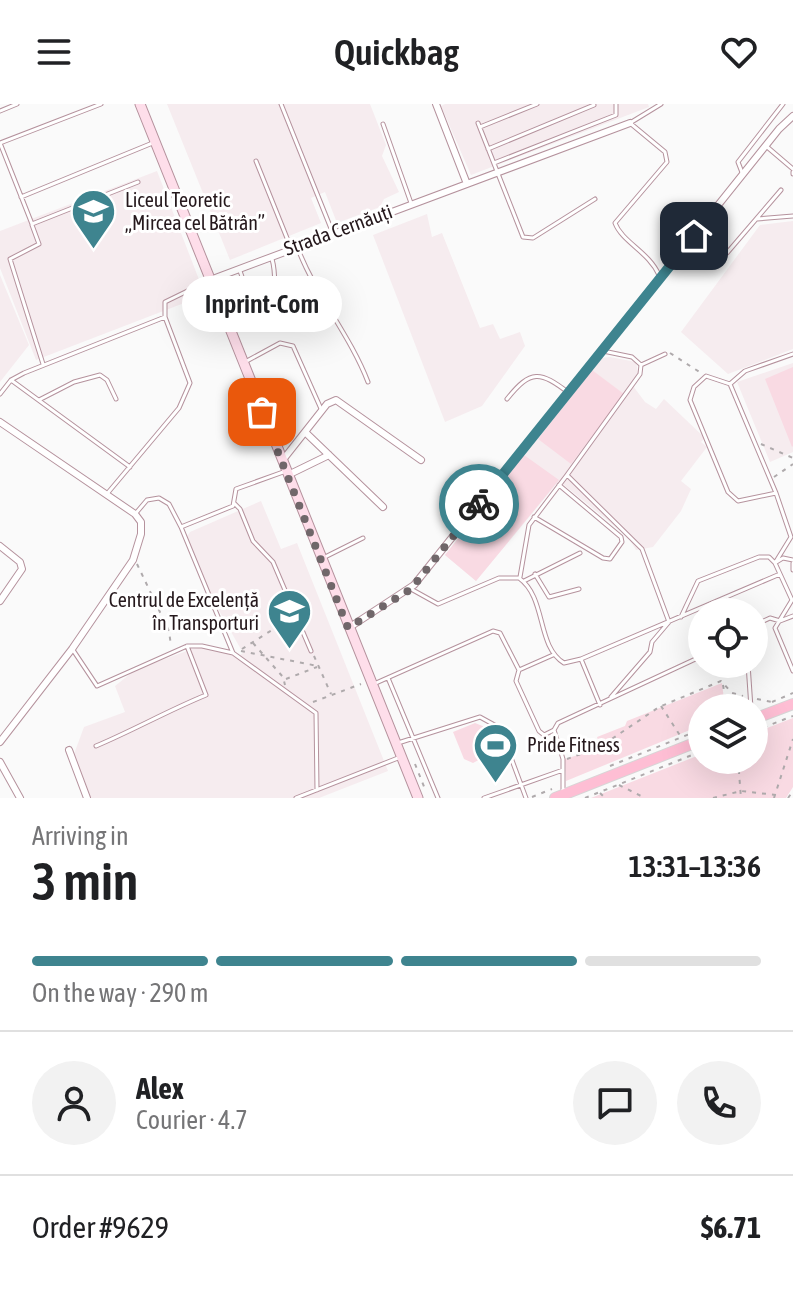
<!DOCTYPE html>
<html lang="en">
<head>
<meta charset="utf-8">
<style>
  :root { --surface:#fff; --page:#f2f2f2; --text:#202124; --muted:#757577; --line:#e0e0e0; --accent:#3e848f }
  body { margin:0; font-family:"Asap Condensed",sans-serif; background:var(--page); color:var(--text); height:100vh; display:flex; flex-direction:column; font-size:30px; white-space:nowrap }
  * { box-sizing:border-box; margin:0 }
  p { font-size:26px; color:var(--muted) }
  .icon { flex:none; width:44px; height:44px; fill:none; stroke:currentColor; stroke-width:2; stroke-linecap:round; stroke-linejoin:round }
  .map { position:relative; height:694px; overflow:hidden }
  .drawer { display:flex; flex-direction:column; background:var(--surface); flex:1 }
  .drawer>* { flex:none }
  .controls { position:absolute; left:688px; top:494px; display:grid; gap:16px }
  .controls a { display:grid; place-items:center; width:80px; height:80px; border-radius:50%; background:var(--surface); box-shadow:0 8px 32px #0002; font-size:40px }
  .pin { position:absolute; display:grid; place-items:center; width:68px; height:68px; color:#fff; margin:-34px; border-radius:16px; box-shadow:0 4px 12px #0006 }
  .courier { position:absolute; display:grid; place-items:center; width:80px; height:80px; margin:-40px; border:6px solid #3e848f; border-radius:50%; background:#fff; color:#222; box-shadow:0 2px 10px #0007 }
  .bubble { position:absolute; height:56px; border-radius:28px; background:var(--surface); box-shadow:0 8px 32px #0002; font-size:26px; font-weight:600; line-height:56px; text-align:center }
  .headline em { font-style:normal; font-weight:600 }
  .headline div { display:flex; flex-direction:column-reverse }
  .headline { display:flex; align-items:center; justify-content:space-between; height:136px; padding:0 32px }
  h1 { font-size:52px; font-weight:600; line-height:60px }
  .bar { display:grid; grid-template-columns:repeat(4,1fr); gap:12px 8px; align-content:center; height:96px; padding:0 32px }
  .bar i { height:10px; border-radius:6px; background:var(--line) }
  .bar .active { background:var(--accent) }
  .bar p { grid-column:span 4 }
  .line { display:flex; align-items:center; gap:20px; padding:0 32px; border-top:2px solid var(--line) }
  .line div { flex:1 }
  .round { display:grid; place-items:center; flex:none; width:84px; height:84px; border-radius:42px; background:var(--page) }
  header { display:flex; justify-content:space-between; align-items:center; height:104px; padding:0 32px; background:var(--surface); font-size:36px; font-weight:600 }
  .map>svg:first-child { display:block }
</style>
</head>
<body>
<header><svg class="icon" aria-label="menu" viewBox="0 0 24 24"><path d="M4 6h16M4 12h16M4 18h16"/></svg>Quickbag<svg class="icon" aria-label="heart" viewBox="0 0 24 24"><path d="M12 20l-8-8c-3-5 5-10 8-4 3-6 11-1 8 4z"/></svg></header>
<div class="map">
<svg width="793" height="694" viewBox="0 0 793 694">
  <rect width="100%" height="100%" fill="#fafafa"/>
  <path fill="#f6ecef" d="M 167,0 L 370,0 L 386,41 L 382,52 L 399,88 L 384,95 L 380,103 L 337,119 L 325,88 L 311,94 L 321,119 L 230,156 Z
    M 445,0 L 648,0 L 649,3 L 471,71 L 441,2 Z
    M 157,67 L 205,191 L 36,256 L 0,164 L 0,127 Z
    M 427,110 L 432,133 L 442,129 L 480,224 L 493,220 L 500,235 L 520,228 L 525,242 L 482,302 L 445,318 L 373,131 Z
    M 793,117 L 793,245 L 728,270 L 681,228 L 760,121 Z
    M 0,171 L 29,241 L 0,278 Z
    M 610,253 L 636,258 L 638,269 L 633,282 L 645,298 L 656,305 L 664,295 L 705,334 L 701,338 L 707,343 L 681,377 L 691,385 L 681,407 L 653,443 L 636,446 L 628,433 L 559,377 L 476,477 L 445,451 L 602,254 Z
    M 793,259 L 793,348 L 770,358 L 737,278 Z
    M 261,397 L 281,445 L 297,439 L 388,667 L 319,694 L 91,694 L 74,650 L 84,623 L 125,608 L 115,582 L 135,566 L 192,545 L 205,543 L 237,553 L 243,549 L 208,487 L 186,434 L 190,428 Z"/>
  <path fill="#f9dae3" d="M 235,176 L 248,210 L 242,213 L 237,201 L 225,197 L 226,184 Z
    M 793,263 L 793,342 L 792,343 L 765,275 Z
    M 592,266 L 624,290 L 571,360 L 538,335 Z
    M 524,351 L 559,376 L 476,477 L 445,451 Z
    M 722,579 L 725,604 L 702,604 L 702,621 L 566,677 L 565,655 L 601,644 L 597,633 L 625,622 L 627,617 Z
    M 793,614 L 793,683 L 786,694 L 591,694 L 702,650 L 702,656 L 754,656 L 754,629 Z
    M 475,619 L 490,625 L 497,646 L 473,659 L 464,655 L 453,628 Z"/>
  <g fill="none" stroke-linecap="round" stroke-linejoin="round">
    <defs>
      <path id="lane" d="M 281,0 L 332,127
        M 0,7 L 17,0
        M 478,19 L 523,133 L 533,134 L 595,95
        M 383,20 L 411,99
        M 480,23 L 537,0
        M 0,39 L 32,120 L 138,78
        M 0,39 L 101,0
        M 766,42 L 793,65
        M 488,45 L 594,1
        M 256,57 L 291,144
        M 494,59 L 616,11 L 616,0
        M 793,68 L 793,70
        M 743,71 L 738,58 L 783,0
        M 21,93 L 155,38
        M 757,115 L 793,112
        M 32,121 L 39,140 L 10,155 L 43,260
        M 694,132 L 720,150 L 727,149 L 781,86
        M 298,145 C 316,192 350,231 368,278
        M 240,167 L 256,213
        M 659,171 C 649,148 622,138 615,119 L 667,58 L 665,48 L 630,19 L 661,0
        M 165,213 L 165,198 L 210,176
        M 233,224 L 276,202 C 273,185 277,172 272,155
        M 603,247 L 632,253 L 641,261 L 640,270 L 567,371 L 642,445 L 669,518 L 652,538 L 650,548 L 611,593
        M 245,258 L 280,239 L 293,242 L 322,307
        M 641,261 L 665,250
        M 706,272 L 730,280 L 776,389 L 738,397 L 728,388 L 690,296 L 694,283 Z
        M 11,276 L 130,363
        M 730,280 L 745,267 L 793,250
        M 0,290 L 11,276 L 24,269 L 165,213 L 190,279 L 179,304 L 106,391
        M 507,295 C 531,265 540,267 569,289
        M 39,296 L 74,278 L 100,271 L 107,276 L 116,295
        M 776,389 L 791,433 L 775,459 L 792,496 L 775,524 L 793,567
        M 234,399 L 240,405 L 253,437 L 273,458 L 311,547
        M 136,409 L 147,396 L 159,394 L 169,400 L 181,423 L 233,402 L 236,385 L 286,367
        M 534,413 L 603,454 L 610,455 L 622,438 L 621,433 L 559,381
        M 181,423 L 233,549
        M 323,454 L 363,434
        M 793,459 L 793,466
        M 535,470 L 549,493 L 579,485
        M 520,473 L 529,421 L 567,371
        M 524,477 L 580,449
        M 411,485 L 438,500 L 499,474 L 519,474 C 547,494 536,542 564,559 L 581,555 L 600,601
        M 681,513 L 698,477 L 759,453 L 769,453 L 775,459 L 783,454 L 793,456
        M 754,527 L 759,519 L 770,514 L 780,517 L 793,512
        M 73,546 L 97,582 L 187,542 L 202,542 L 233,549 L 316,609 L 317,686
        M 581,555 L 780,470
        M 748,560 L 751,604
        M 519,566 L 516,577 L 539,627 L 544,631 L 554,626
        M 388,574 L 438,694
        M 376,579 L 493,527 L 500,529 L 519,566 L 553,551
        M 398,639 L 480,613 L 500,624 L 526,694
        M 96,642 C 134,626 167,607 206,591 L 187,542
        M 563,687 L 563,655 L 554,626 L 558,619 L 702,552
        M 296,694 L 398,654
        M 484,694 L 563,666"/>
      <path id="street" d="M 436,0 L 467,80
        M 210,176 L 630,19
        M 0,318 L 135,410 L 141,418 L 141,430 L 133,456 L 72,545 L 0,638
        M 305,328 L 383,403
        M 282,357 L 327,300 L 336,296 L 421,356
        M 288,371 L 329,351
        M 0,442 L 20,458 L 22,465 L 0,497
        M 350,523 L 414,481 L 779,25 L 793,12
        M 69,646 L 87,694
        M 0,658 L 20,694"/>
      <path id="secondary" d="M 140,0 L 418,694"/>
      <path id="primary" d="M 754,615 L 793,600
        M 555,694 L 702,636"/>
    </defs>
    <use href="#lane" stroke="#b5929d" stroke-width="5"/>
    <use href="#street" stroke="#b5929d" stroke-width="8"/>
    <use href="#secondary" stroke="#b5929d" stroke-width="11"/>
    <use href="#primary" stroke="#d8d5d6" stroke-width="12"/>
    <path stroke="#afaaac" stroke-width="2" stroke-dasharray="4 6" stroke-linecap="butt" d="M 670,249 L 701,269
      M 761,340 L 793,354
      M 774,373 L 793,360
      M 137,460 L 169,527 L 171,542
      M 253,539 L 283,573 L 285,581
      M 242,545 L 291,514
      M 241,547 L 318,562
      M 314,552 L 331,590
      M 286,575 L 317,563
      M 723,581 L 727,604
      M 757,595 L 772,598
      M 313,598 L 361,580
      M 772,598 L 793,589
      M 661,602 L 681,633
      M 732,604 L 745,593
      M 754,627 L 793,612
      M 567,655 L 600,643 L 659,603 L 721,577 L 732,589 L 743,592
      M 738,656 L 741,694
      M 415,660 L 425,685
      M 610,662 L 702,625
      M 619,681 L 645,694
      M 600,689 L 605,694
      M 532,693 L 552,685
      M 585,694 L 702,647
      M 713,694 L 741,687 L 776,691
      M 774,694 L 793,635
      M 788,694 L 793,687"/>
    <use href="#lane" stroke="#fff" stroke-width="3"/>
    <use href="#street" stroke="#fff" stroke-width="6"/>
    <use href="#secondary" stroke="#fedeea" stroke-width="9"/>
    <use href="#primary" stroke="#febed4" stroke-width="10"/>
  </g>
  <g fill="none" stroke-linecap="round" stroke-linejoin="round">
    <path stroke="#70676a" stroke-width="8" stroke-dasharray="0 14.4" d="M 262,308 L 348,524 L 411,485 L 479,400"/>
    <path stroke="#3e848f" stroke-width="10" d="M 479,400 L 694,132"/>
  </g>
  <defs>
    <symbol id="school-pin" viewBox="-11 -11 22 30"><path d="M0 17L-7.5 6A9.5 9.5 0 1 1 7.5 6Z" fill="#3e848f" stroke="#fff"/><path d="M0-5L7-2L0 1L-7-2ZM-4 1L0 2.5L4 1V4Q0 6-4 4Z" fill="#fff"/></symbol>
    <symbol id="university-pin" viewBox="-11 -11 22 30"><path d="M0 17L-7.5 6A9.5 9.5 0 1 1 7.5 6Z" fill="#3e848f" stroke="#fff"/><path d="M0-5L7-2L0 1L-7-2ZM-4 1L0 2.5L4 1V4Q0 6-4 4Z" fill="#fff"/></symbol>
    <symbol id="stadium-pin" viewBox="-11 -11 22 30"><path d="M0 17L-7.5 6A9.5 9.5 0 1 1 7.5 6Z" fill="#3e848f" stroke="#fff"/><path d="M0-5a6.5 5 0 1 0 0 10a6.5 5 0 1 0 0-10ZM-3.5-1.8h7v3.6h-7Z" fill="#fff"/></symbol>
  </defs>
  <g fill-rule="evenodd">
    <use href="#school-pin" x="68" y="82" width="51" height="69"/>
    <use href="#university-pin" x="264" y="482" width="51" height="69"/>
    <use href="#stadium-pin" x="470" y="616" width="51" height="69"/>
  </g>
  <g text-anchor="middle" stroke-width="6" stroke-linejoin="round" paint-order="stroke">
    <g font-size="20" fill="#25181c" stroke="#fff" text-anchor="start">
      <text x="125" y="103">Liceul Teoretic<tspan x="125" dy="23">„Mircea cel Bătrân”</tspan></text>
      <text x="259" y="503" text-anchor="end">Centrul de Excelență<tspan x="259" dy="23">în Transporturi</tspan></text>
      <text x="527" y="648">Pride Fitness</text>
    </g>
    <g font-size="20" fill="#25181c" stroke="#fff">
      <text transform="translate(338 126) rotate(-20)" y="7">Strada Cernăuți</text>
    </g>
  </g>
</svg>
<div class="controls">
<a><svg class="icon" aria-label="locate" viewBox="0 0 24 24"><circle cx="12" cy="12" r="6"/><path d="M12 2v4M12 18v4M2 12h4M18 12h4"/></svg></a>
<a><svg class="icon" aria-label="layers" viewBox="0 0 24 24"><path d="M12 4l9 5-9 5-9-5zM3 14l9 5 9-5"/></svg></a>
</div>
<div class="pin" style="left:262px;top:308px;background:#ea580c"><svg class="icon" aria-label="bag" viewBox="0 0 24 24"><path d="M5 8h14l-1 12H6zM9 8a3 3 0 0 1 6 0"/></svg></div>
<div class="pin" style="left:694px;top:132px;background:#1f2937"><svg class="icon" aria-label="home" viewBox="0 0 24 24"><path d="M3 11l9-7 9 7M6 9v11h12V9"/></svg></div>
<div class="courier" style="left:479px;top:400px"><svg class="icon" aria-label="bike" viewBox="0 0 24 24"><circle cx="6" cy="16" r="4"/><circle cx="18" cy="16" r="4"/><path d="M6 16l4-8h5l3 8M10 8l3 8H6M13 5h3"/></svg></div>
<div class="bubble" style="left:182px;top:172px;width:160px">Inprint-Com</div>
</div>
<section class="drawer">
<div class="headline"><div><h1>3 min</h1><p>Arriving in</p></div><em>13:31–13:36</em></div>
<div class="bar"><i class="active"></i><i class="active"></i><i class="active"></i><i></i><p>On the way · 290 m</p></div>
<div class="line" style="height:144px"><a class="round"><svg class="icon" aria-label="person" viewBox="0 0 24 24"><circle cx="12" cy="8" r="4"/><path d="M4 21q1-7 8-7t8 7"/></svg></a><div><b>Alex</b><p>Courier · 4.7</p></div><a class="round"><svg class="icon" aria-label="chat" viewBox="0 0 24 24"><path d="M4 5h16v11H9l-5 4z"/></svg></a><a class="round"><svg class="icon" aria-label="phone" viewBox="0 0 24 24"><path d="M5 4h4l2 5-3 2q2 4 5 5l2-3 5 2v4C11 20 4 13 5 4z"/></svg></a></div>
<div class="line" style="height:104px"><div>Order #9629</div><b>$6.71</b></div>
</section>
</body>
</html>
